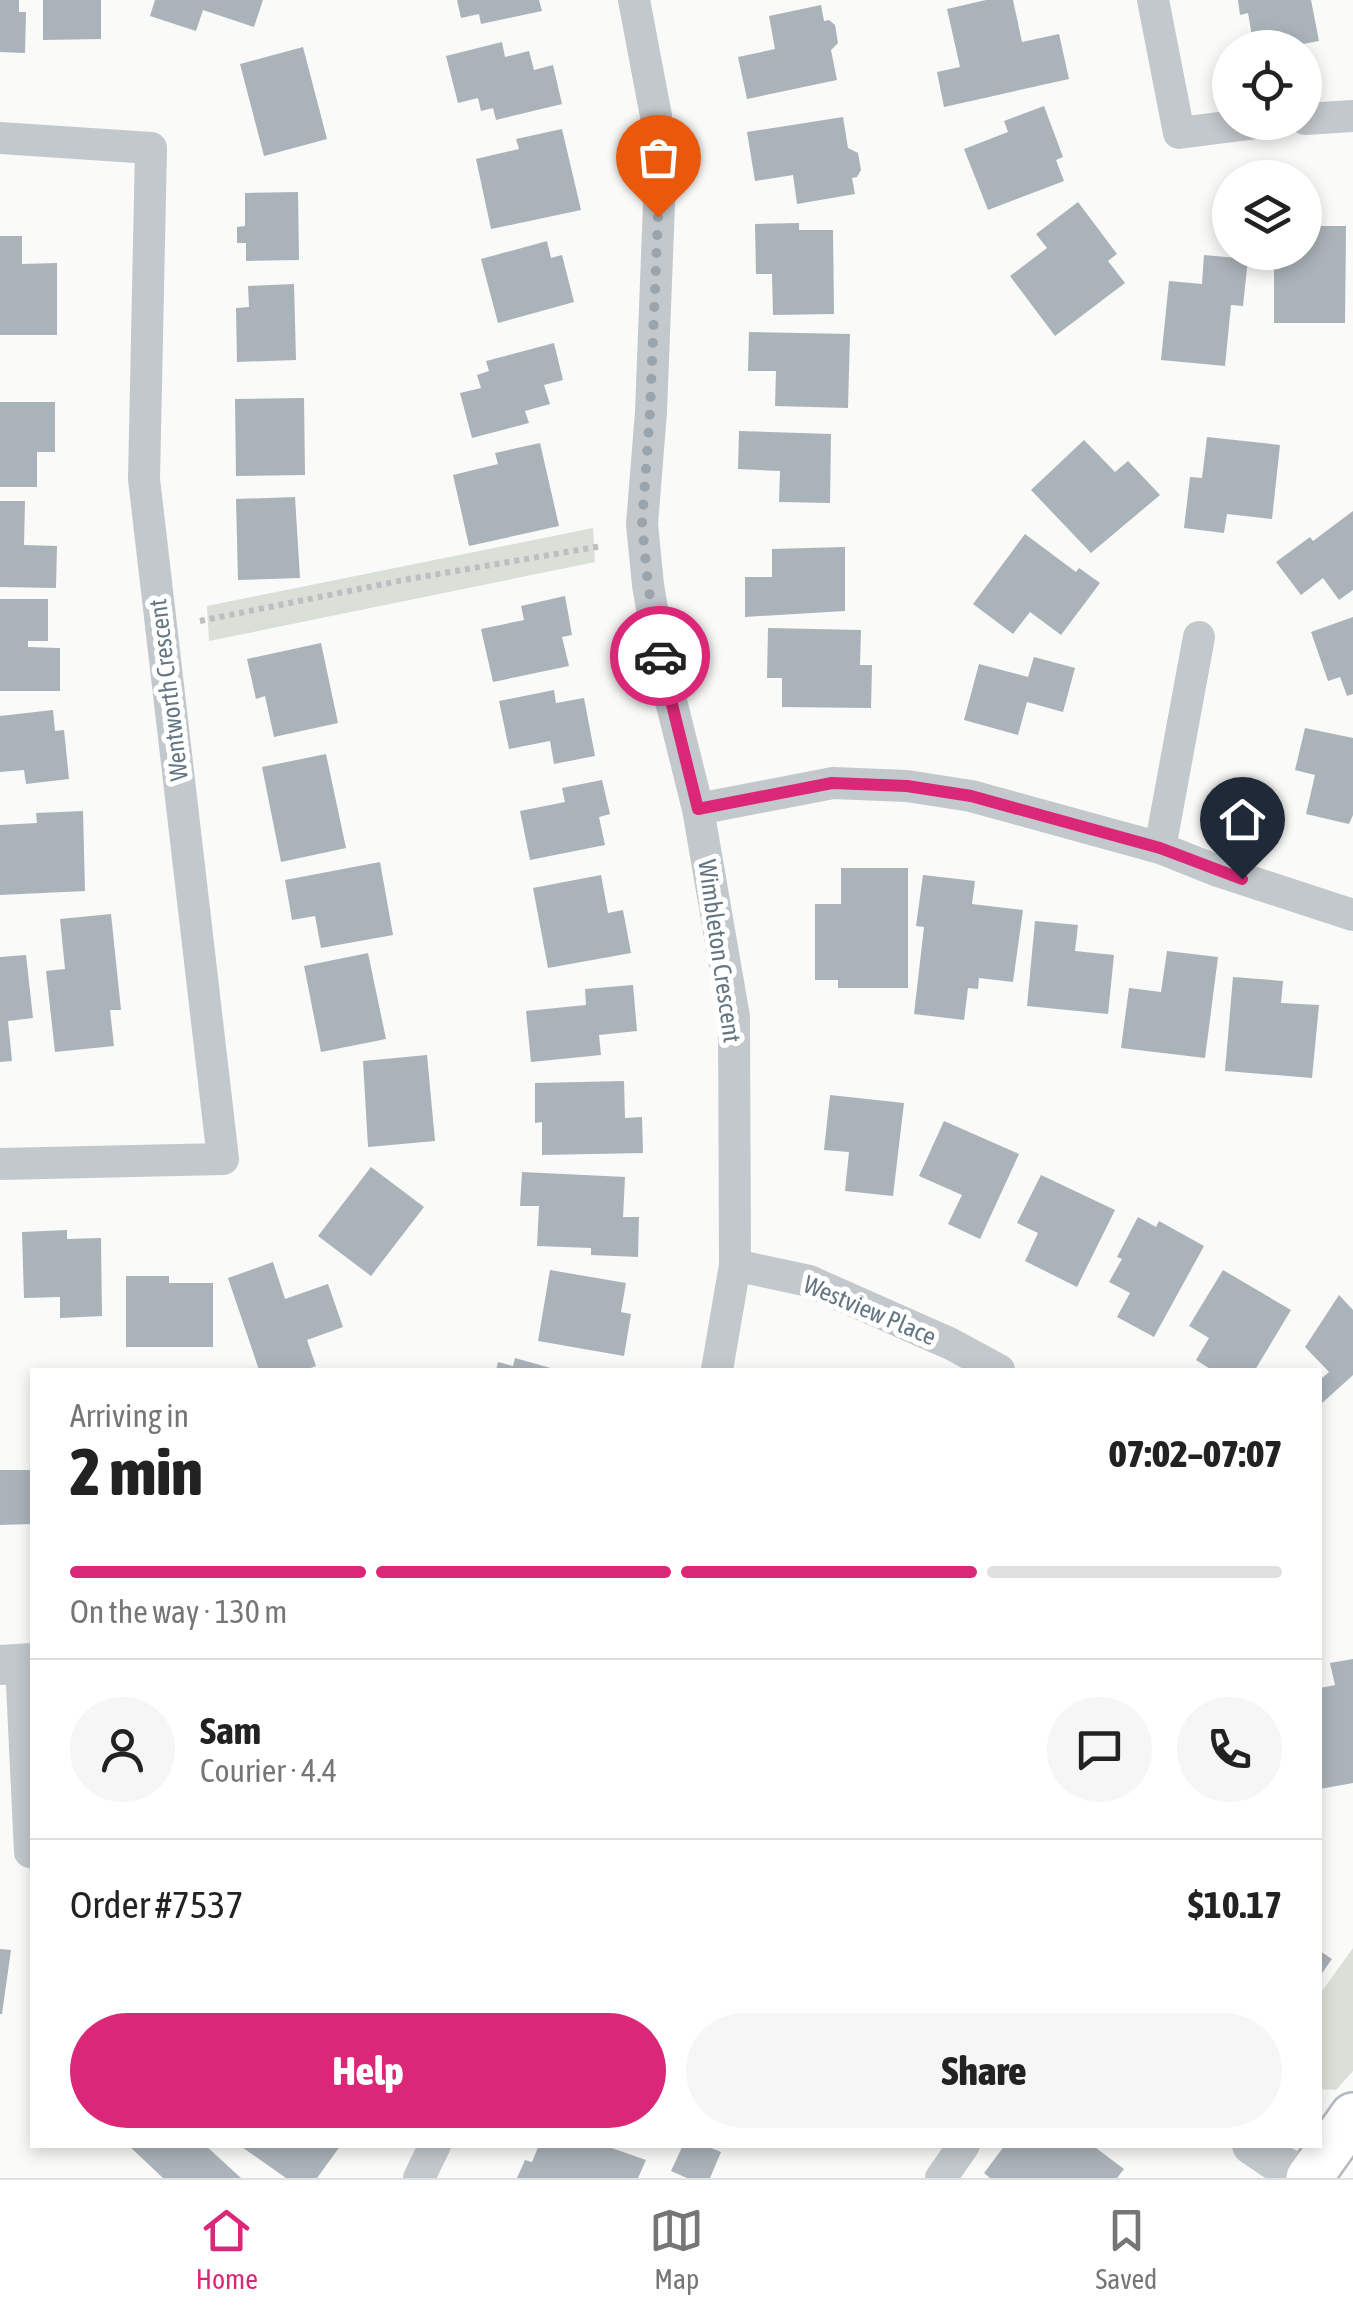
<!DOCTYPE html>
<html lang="en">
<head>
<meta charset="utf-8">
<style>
  :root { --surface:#fff; --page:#f6f6f6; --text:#222; --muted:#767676; --line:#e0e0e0; --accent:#db2777 }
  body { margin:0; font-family:"Asap Condensed",sans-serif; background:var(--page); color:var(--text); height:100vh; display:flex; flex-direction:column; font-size:38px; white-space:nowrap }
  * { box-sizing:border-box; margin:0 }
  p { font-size:32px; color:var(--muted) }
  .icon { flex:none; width:55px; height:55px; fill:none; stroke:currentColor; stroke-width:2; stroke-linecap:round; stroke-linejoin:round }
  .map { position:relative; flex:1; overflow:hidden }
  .side { position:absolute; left:30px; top:1368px; width:1292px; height:780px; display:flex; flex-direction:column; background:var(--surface); border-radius:0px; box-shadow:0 5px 15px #0003 }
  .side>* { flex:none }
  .fabs { position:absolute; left:1212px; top:30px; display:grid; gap:20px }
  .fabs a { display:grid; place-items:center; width:110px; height:110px; border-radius:50%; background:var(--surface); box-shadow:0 5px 15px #0003; font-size:50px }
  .pin { position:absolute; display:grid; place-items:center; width:85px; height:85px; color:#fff; margin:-102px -42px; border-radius:50% 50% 50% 0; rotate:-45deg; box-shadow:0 0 10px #0007 }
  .pin .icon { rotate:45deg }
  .courier { position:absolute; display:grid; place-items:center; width:100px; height:100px; margin:-50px; border:8px solid #db2777; border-radius:50%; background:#fff; color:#222; box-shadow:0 2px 12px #0007 }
  .summary em { font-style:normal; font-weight:800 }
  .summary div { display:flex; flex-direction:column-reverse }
  .summary { display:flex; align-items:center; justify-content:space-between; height:170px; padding:0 40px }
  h1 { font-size:65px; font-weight:800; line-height:75px }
  .bar { display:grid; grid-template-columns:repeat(4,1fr); gap:15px 10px; align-content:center; height:120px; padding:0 40px }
  .bar i { height:12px; border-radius:8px; background:var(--line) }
  .bar .active { background:var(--accent) }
  .bar p { grid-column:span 4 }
  .line { display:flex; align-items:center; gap:25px; padding:0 40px; border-top:2px solid var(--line) }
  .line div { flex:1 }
  .round { display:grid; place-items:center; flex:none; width:105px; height:105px; border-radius:52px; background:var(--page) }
  .primary-button { display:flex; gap:20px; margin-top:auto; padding:20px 40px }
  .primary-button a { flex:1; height:115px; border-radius:60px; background:var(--accent); color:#fff; font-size:40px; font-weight:800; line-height:115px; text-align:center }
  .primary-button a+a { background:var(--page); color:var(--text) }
  .tabs { display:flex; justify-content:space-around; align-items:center; height:140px; border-top:2px solid var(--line); background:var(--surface); font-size:28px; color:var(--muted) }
  .tabs a { display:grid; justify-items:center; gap:5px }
  .tabs .active { color:var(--accent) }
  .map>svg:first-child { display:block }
</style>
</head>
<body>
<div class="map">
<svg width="1353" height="2178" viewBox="0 0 1353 2178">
  <rect width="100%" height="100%" fill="#fafaf8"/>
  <path fill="#dadfd7" d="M 593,528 L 595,562 L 209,641 L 207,606 Z
    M 1353,1948 L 1353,2071 L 1336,2090 L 1320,2089 L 1320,1994 Z"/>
  <path fill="#aab3b9" d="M 0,0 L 19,0 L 19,12 L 26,12 L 25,53 L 0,52 Z
    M 43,0 L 101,0 L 101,39 L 43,40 Z
    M 155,0 L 263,0 L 254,27 L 203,10 L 196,31 L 150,16 Z
    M 457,0 L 539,0 L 542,11 L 481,24 L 479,14 L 461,18 Z
    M 986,0 L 1013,0 L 1022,42 L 1059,34 L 1069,79 L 944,107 L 937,72 L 960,67 L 947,9 Z
    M 1238,0 L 1311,0 L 1319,41 L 1282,48 L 1254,48 L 1248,13 L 1240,15 Z
    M 821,5 L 824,21 L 829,20 L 835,25 L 838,43 L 831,50 L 837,80 L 747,99 L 738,57 L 775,49 L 769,16 Z
    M 502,42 L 505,57 L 529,51 L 534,70 L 553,65 L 562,104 L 496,120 L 493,108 L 481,111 L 478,98 L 458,103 L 446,56 Z
    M 303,47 L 327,139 L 264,156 L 240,64 Z
    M 1044,106 L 1063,157 L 1056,160 L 1064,181 L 988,210 L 964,149 L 1008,132 L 1004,121 Z
    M 843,117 L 848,148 L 858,153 L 861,170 L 857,177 L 852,178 L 855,194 L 797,204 L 793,175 L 755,181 L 747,132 Z
    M 562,129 L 581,210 L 491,229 L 476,159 L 519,149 L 516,139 Z
    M 298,192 L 299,260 L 246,261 L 246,243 L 237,243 L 237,227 L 245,226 L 245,193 Z
    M 1078,202 L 1117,254 L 1108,261 L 1125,283 L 1055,336 L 1010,276 L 1047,248 L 1036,234 Z
    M 799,223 L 799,230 L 833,230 L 834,314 L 773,315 L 772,274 L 756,274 L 755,224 Z
    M 1306,226 L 1346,226 L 1345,323 L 1274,323 L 1274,252 L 1305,252 Z
    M 0,236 L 22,236 L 22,264 L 57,263 L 57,335 L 0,335 Z
    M 547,241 L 551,258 L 562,255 L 574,302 L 498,323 L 481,259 Z
    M 1204,255 L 1248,259 L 1243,306 L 1231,305 L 1225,366 L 1161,360 L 1169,281 L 1202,284 Z
    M 294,284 L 296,360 L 237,362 L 236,308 L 249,307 L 248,286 Z
    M 749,332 L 850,334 L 848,408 L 775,406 L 776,371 L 748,371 Z
    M 554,343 L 563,380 L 544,385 L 550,404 L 525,411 L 529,423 L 472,438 L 460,393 L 481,388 L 477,375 L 489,371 L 486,361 Z
    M 304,398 L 305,475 L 236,476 L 235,399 Z
    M 0,402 L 55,402 L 55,452 L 37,452 L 37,487 L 0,487 Z
    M 739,431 L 831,434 L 830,503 L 779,502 L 780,471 L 738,469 Z
    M 1207,437 L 1280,445 L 1272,519 L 1227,514 L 1224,533 L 1184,528 L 1190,477 L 1202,478 Z
    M 1084,440 L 1115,472 L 1128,461 L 1160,495 L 1091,553 L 1031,490 Z
    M 540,443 L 559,526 L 469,546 L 453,475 L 498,464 L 495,453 Z
    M 295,497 L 300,578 L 238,580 L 236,499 Z
    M 0,501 L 25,501 L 24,545 L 57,546 L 56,588 L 0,587 Z
    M 1353,511 L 1353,590 L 1339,600 L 1323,578 L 1301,595 L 1276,562 L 1310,537 L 1313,541 Z
    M 1025,534 L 1076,572 L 1079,568 L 1100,583 L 1061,635 L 1030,612 L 1013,634 L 973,604 Z
    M 845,547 L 845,611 L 745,617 L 745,577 L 772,577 L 772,549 Z
    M 565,596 L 572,635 L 562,637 L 569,666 L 493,682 L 481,629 L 524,620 L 521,606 Z
    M 0,599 L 48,599 L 48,641 L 28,641 L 28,647 L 60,648 L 60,691 L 0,691 Z
    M 1353,617 L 1353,694 L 1347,696 L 1340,677 L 1328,681 L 1311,632 Z
    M 768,628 L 861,630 L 860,665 L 872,665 L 871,708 L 782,707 L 782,678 L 767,678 Z
    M 321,643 L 338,723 L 274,737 L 265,696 L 256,699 L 247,659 Z
    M 1034,657 L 1075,668 L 1063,712 L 1027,702 L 1018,735 L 964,720 L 979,664 L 1028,677 Z
    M 554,690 L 556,703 L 584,698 L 595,756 L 554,764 L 550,741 L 509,749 L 499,701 Z
    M 53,710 L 55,731 L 64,730 L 69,779 L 26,784 L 24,770 L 0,772 L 0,716 Z
    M 1305,728 L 1353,738 L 1353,815 L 1349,824 L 1306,814 L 1315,775 L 1295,770 Z
    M 326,754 L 346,848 L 281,862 L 262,767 Z
    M 602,780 L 610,814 L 599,817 L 605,845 L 530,860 L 520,811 L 565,802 L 562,788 Z
    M 83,811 L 85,891 L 0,895 L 0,825 L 37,823 L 36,813 Z
    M 380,862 L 393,935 L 321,948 L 315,916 L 292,920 L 285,880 Z
    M 841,868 L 908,868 L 908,988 L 838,988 L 838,980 L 815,980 L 815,904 L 841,904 Z
    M 601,875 L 608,913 L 623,910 L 631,953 L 548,968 L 533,888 Z
    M 923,875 L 975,881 L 972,904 L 1023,910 L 1013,982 L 979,978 L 978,989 L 968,988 L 964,1020 L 914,1014 L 924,927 L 916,926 Z
    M 111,914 L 121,1010 L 110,1010 L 114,1046 L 55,1052 L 46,971 L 65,969 L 60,919 Z
    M 1035,921 L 1078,925 L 1075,951 L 1114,955 L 1108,1014 L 1027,1006 Z
    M 1167,951 L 1218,957 L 1205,1058 L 1121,1048 L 1129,988 L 1161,992 Z
    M 368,953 L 386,1039 L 321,1052 L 304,966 Z
    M 26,955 L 33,1018 L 8,1021 L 12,1061 L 0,1062 L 0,957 Z
    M 1233,977 L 1283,981 L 1281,1003 L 1319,1005 L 1312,1078 L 1225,1071 Z
    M 633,985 L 637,1031 L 599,1035 L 601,1055 L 531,1062 L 526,1011 L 586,1005 L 585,989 Z
    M 427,1055 L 435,1141 L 368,1147 L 363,1061 Z
    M 624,1081 L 625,1118 L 642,1117 L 643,1153 L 542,1155 L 542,1122 L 535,1123 L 535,1083 Z
    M 830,1095 L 904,1103 L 893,1196 L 845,1191 L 849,1152 L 824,1150 Z
    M 944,1121 L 1019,1154 L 980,1239 L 948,1224 L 962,1195 L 919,1176 Z
    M 371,1167 L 424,1207 L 371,1276 L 318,1236 Z
    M 522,1172 L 625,1177 L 623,1217 L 639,1217 L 638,1257 L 591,1255 L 591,1248 L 537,1246 L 539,1206 L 520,1206 Z
    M 1041,1175 L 1115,1210 L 1077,1287 L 1025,1261 L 1038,1233 L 1017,1223 Z
    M 1138,1217 L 1156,1227 L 1159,1221 L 1204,1246 L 1154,1337 L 1117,1317 L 1130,1293 L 1109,1282 L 1122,1259 L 1117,1257 Z
    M 67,1230 L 67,1239 L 101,1238 L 102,1316 L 60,1318 L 60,1297 L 24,1298 L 22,1232 Z
    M 273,1262 L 285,1299 L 328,1284 L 343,1327 L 307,1340 L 316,1366 L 305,1370 L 259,1370 L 228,1278 Z
    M 550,1270 L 626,1283 L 621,1312 L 631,1314 L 624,1356 L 538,1341 Z
    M 1223,1270 L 1291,1310 L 1255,1370 L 1212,1370 L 1196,1360 L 1209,1338 L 1189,1326 Z
    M 126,1276 L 169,1276 L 169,1283 L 213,1283 L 213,1347 L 126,1347 Z
    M 1339,1295 L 1353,1310 L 1353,1375 L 1320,1405 L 1320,1380 L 1329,1372 L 1305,1347 Z
    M 515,1358 L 554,1369 L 554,1370 L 496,1370 L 498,1362 L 513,1366 Z
    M 0,1470 L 32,1470 L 32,1524 L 0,1525 Z
    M 1353,1659 L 1353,1783 L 1320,1789 L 1320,1688 L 1335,1685 L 1330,1663 Z
    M 0,1949 L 11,1950 L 2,2014 L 0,2014 Z
    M 1320,1951 L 1332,1959 L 1320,1976 Z
    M 128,2145 L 205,2145 L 241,2178 L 163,2178 Z
    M 239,2145 L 341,2145 L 317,2178 L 286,2178 Z
    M 539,2145 L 603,2145 L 646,2160 L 638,2178 L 517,2178 L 525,2160 L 532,2162 Z
    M 683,2145 L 704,2145 L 721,2152 L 710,2178 L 687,2178 L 671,2171 Z
    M 1005,2145 L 1092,2145 L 1124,2169 L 1117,2178 L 990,2178 L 984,2173 Z"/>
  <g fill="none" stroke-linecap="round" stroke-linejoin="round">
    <defs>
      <path id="secondary" d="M 1309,2178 L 1353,2116"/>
    </defs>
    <use href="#secondary" stroke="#b3babf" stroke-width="50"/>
    <path stroke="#bbbfc2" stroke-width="6" stroke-dasharray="5 5" stroke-linecap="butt" d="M 200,621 L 409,579 L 602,546"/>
    <path stroke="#c3c8cc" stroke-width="32" d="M 634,0 L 656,116 L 660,178 L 651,412 L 642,524 L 648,585 L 661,661 L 698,809 L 734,1017 L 735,1265 L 717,1370
      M 1153,0 L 1179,133 L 1265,122
      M 1305,119 L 1353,116
      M 0,138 L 151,148 L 144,479 L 223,1159 L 0,1164
      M 698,809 L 833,783 L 907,786 L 971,796 L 1160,848 L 1215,870 L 1353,915
      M 1160,848 L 1199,637
      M 735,1265 L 809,1281 L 951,1344 L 999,1370
      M 21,1663 L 30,1852
      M 419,2178 L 435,2145
      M 941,2178 L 964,2145"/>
    <path stroke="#c3c8cc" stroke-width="40" d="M 0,1665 L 32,1663
      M 1252,2145 L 1301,2178"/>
    <use href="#secondary" stroke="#fff" stroke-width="45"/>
  </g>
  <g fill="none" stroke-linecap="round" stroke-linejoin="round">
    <path stroke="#99a4ac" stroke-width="10" stroke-dasharray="0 18" d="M 658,217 L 650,412 L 642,524 L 648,585 L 660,656"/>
    <path stroke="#db2777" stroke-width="12" d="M 660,656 L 698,809 L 832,783 L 907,786 L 971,796 L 1160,848 L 1242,879"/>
  </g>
  <g text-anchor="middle" stroke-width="10" stroke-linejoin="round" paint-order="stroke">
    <g font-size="25" fill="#657683" stroke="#fff">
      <text transform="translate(168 690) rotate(-97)" y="9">Wentworth Crescent</text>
      <text transform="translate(720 951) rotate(82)" y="9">Wimbleton Crescent</text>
      <text transform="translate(870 1310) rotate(23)" y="9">Westview Place</text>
    </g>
  </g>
</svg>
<div class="fabs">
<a><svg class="icon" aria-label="locate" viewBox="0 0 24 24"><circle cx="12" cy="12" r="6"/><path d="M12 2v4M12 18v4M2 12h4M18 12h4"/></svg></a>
<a><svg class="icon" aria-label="layers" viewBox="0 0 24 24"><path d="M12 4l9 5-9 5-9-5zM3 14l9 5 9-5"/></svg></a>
</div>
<div class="pin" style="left:658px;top:217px;background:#ea580c"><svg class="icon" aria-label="bag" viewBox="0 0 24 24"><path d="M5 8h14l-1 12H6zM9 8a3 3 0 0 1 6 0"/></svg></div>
<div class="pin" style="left:1242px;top:879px;background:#1f2937"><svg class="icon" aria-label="home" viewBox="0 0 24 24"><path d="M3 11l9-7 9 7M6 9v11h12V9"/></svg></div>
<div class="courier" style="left:660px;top:656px"><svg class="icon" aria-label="car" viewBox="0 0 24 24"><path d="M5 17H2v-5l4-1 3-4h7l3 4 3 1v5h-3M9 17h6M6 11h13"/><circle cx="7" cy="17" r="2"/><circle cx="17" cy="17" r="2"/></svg></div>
<section class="side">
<div class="summary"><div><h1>2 min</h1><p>Arriving in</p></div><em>07:02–07:07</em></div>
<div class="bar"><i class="active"></i><i class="active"></i><i class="active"></i><i></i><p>On the way · 130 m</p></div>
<div class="line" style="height:180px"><a class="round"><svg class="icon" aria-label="person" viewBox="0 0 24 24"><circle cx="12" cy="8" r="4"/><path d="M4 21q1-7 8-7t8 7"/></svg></a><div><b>Sam</b><p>Courier · 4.4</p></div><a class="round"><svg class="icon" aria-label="chat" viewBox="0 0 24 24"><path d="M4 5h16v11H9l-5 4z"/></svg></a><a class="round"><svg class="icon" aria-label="phone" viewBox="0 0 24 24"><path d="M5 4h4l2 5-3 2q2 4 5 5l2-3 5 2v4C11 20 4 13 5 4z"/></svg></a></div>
<div class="line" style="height:130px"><div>Order #7537</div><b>$10.17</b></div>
<div class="primary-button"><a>Help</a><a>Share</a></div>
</section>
</div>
<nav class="tabs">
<a class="active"><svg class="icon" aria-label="home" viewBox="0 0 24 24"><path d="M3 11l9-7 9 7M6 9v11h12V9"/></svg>Home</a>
<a><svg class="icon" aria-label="map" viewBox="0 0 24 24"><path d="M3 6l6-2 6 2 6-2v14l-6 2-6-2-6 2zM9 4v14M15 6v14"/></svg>Map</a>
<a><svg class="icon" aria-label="saved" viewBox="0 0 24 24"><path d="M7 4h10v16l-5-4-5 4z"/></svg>Saved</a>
</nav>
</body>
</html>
